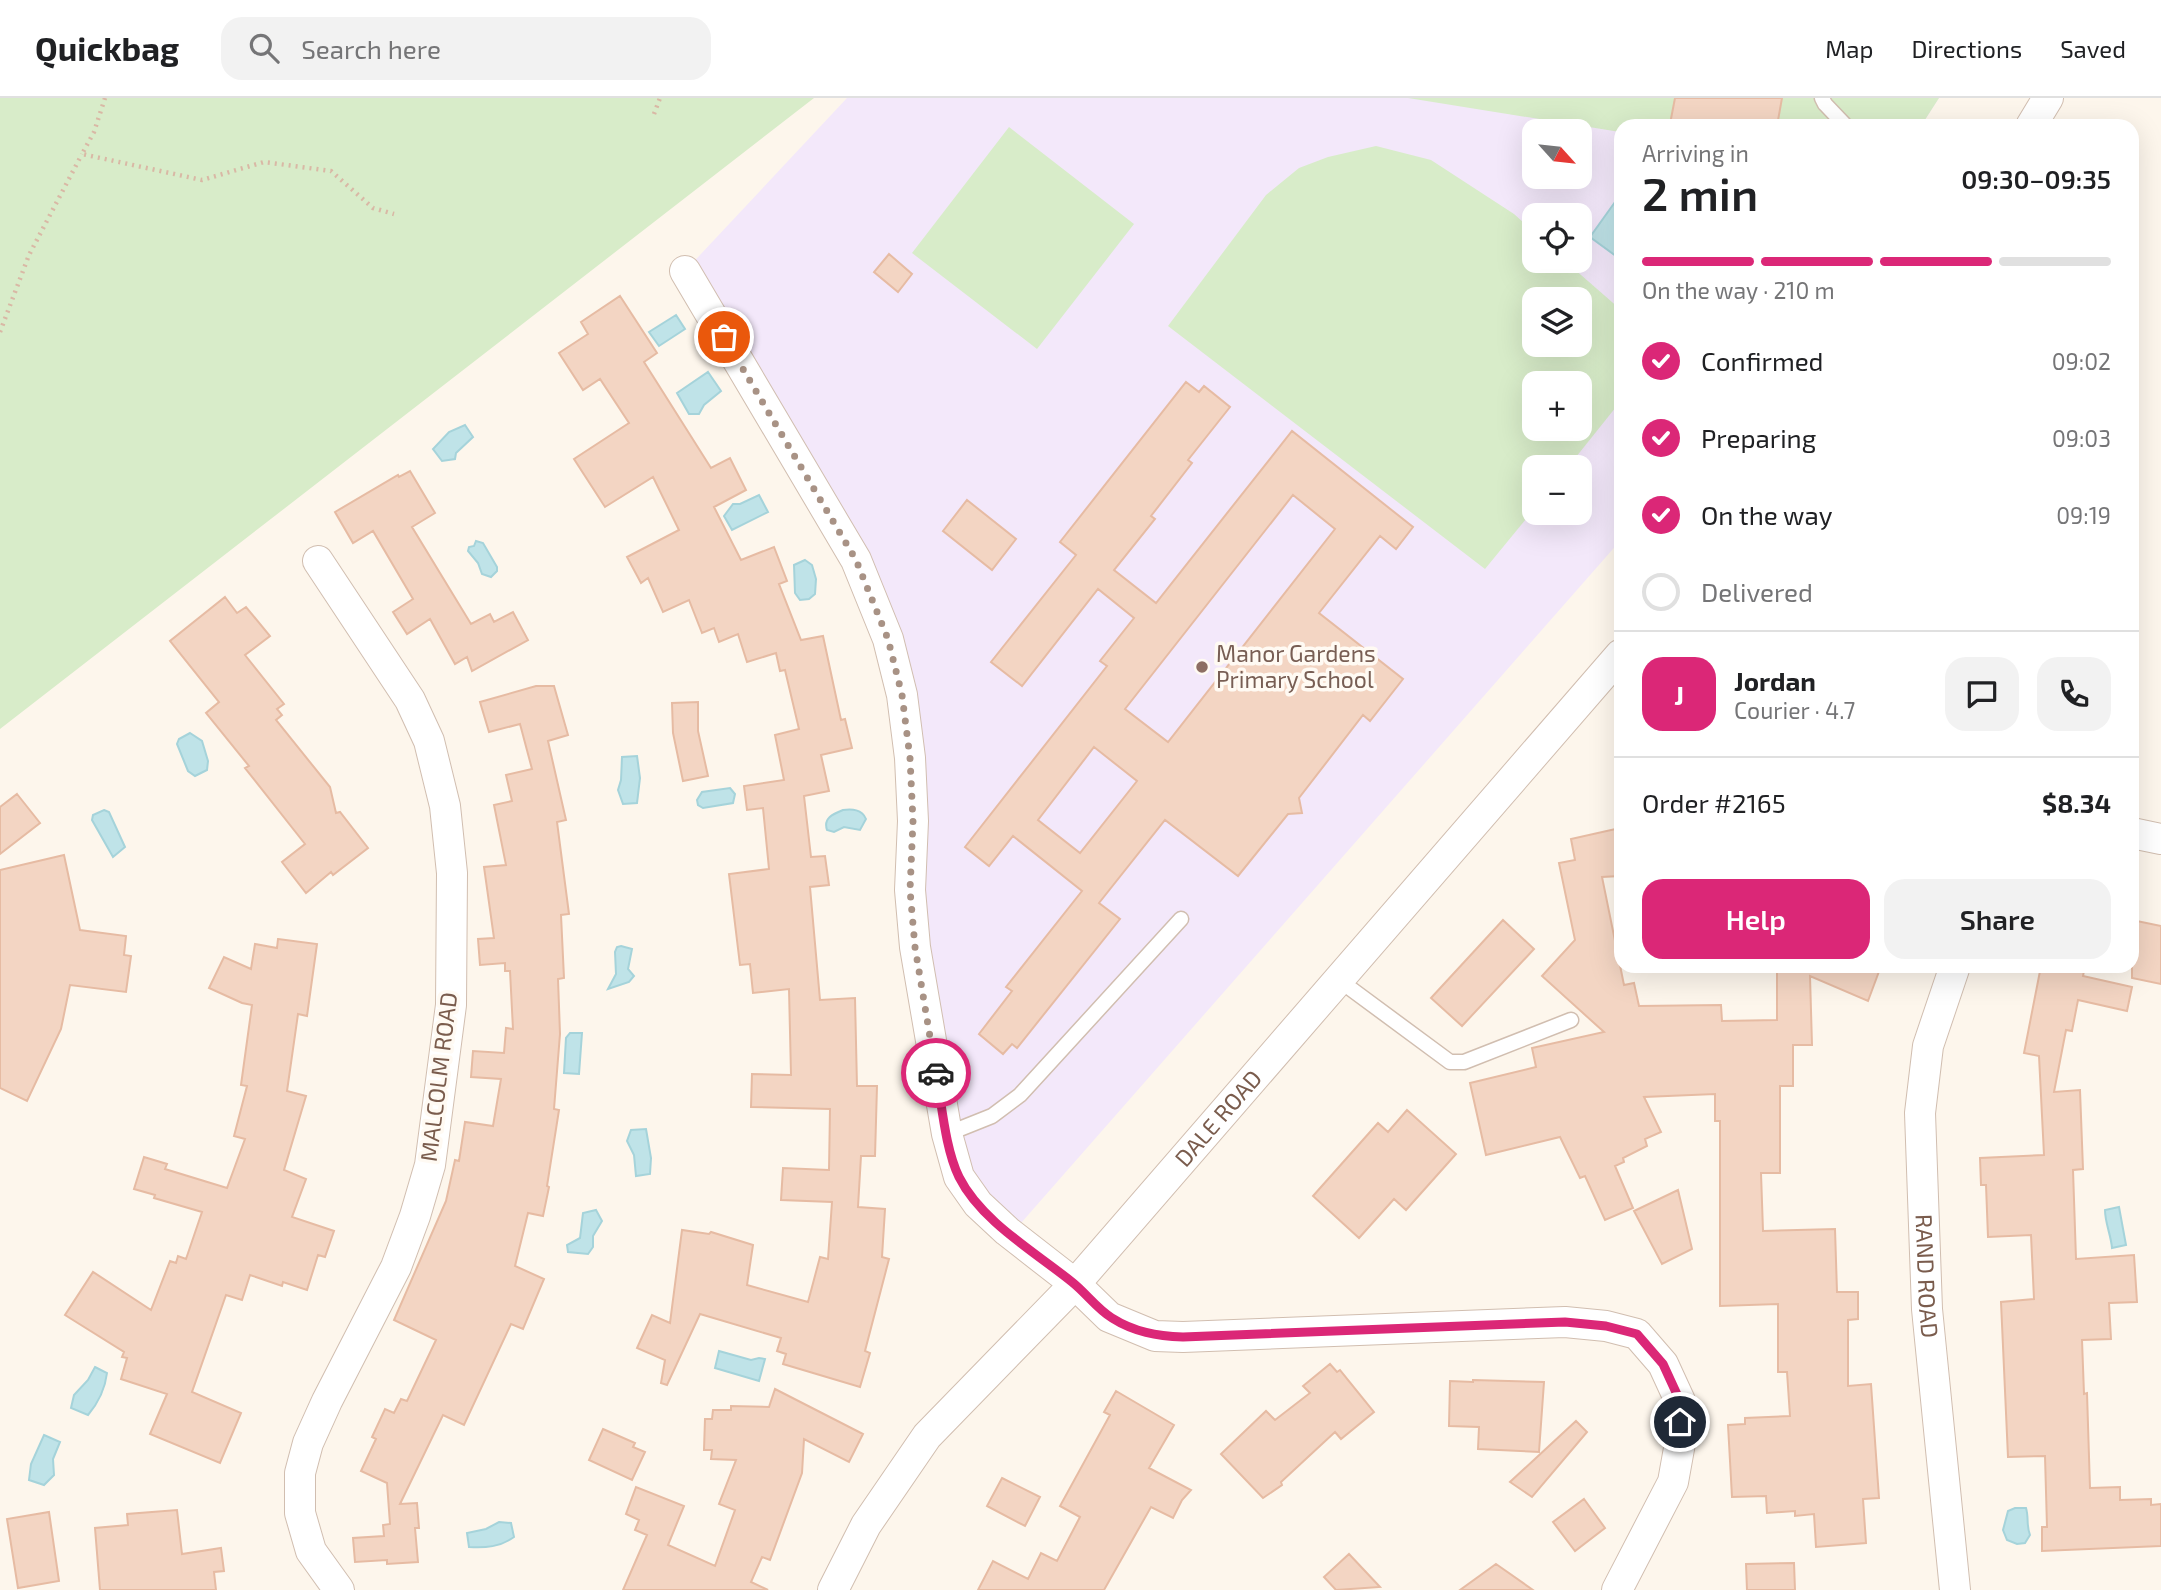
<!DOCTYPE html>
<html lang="en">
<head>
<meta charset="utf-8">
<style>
  :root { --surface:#fff; --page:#f2f2f2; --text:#202124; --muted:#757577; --line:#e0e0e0; --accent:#db2777 }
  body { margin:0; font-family:"Exo 2",sans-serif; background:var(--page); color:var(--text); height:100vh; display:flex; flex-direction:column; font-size:26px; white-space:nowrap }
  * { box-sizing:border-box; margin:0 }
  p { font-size:23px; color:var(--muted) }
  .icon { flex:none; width:38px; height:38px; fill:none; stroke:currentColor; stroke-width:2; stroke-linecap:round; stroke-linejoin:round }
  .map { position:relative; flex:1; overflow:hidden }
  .side { position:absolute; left:1614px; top:21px; width:525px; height:854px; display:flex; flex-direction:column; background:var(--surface); border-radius:21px; box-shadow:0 7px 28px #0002 }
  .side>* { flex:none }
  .needle { width:46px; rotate:117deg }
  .tools { position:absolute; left:1522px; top:21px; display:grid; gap:14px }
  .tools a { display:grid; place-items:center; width:70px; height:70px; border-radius:14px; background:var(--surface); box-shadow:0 7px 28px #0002; font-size:35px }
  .pin { position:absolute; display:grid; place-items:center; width:60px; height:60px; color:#fff; margin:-30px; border:4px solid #fff; border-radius:50%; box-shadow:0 2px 7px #0007 }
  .courier { position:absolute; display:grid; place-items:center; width:70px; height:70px; margin:-35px; border:5px solid #db2777; border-radius:50%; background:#fff; color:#222; box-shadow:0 2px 9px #0007 }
  .summary em { font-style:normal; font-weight:600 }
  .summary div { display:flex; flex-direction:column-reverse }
  .summary { display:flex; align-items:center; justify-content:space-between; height:119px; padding:0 28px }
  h1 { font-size:46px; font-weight:600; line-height:52px }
  .bar { display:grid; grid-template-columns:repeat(4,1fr); gap:10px 7px; align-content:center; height:84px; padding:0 28px }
  .bar i { height:9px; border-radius:5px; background:var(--line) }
  .bar .current { background:var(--accent) }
  .bar p { grid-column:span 4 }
  .line { display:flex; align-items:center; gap:18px; padding:0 28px; border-top:2px solid var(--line) }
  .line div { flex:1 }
  .round { display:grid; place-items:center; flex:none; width:74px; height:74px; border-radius:21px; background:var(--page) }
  ol { padding:0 28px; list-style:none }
  li { display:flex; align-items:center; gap:21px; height:77px }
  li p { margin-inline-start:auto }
  li .icon { padding:7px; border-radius:50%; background:var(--accent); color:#fff; stroke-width:4 }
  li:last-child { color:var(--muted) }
  li i { width:38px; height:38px; border:4px solid var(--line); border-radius:50% }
  .button { display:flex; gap:14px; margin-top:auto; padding:14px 28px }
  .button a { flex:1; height:80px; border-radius:21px; background:var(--accent); color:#fff; font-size:28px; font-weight:600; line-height:80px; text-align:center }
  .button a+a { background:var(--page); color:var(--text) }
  header { display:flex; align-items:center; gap:42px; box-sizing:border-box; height:98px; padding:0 35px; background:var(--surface); border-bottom:2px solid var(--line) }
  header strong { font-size:33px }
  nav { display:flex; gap:38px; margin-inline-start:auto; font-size:24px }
  .search { width:490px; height:63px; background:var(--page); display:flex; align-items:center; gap:18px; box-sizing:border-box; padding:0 24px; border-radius:21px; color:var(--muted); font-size:26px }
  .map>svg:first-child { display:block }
</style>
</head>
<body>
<header>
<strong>Quickbag</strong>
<div class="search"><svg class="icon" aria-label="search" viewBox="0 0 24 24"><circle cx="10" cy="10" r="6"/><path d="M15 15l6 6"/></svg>Search here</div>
<nav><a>Map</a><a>Directions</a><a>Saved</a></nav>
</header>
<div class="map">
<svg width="2161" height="1492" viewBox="0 0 2161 1492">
  <rect width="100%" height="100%" fill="#fdf6ec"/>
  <path fill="#f3e8fa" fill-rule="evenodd" d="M 847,0 L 1939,0 L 1921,28 L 1620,28 L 1620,443 L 1014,1133 L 955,1074 L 888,541 L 685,173 ZM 1535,33 L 1580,33 L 1580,79 L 1535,79 ZM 1535,117 L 1580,117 L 1580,163 L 1535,163 ZM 1535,201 L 1580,201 L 1580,247 L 1535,247 ZM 1535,285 L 1580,285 L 1580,331 L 1535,331 ZM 1535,369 L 1580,369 L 1580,415 L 1535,415 Z"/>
  <path fill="#d8ecc9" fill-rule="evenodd" d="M 0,0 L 814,0 L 0,631 Z
    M 1408,0 L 1939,0 L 1921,28 L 1620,28 L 1620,34 Z
    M 1009,29 L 1134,126 L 1037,251 L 912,155 Z
    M 1376,48 L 1431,62 L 1514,116 L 1535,135 L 1535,163 L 1565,163 L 1620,211 L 1620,304 L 1568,369 L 1535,369 L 1535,410 L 1485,471 L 1168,228 L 1266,97 L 1299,70 L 1328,59 ZM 1535,201 L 1580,201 L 1580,247 L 1535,247 ZM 1535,285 L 1580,285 L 1580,331 L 1535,331 Z"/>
  <path fill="#bfe3e8" stroke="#a5d3da" stroke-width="2" d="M 1620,97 L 1620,161 L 1590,139 Z
    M 676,217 L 685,231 L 659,248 L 649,234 Z
    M 708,274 L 721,293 L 704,307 L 699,316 L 689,316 L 677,295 Z
    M 465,327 L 473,339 L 456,355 L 455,361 L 442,363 L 433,351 L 449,334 Z
    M 759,397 L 768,414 L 732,432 L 724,418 L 733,406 L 740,406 Z
    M 476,443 L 483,445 L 497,469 L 497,473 L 491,479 L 482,476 L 478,465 L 468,453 L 469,449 L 474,448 Z
    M 805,462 L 812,467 L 816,481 L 815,496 L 809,501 L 800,502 L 795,495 L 794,467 Z
    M 190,635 L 202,643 L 208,663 L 207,672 L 195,678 L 188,673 L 177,646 L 179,641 Z
    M 637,658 L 640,680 L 637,705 L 623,706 L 618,692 L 621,682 L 622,659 Z
    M 730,690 L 735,696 L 733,705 L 703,710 L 698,707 L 697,702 L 702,694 Z
    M 104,712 L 109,714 L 125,749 L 113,759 L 92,722 L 93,717 Z
    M 843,712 C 852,711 862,711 866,721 L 860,732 L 844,729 L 834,734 L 827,732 C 823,720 833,716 843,712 Z
    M 621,848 L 632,851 L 628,871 L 634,878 L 629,884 L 608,891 L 616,876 L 615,854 L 617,849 Z
    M 570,935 L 582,935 L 579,976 L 564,975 L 566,940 Z
    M 646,1031 L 651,1060 L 650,1076 L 636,1078 L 634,1057 L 627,1043 L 631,1032 Z
    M 2119,1109 L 2126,1147 L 2112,1150 C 2111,1137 2105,1125 2105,1112 Z
    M 596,1112 L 602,1123 L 593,1138 L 593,1149 L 588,1156 L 568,1154 L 567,1147 L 580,1140 L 583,1115 Z
    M 719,1253 L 751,1262 L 759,1260 L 765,1261 L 759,1283 L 715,1270 Z
    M 95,1269 L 107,1275 C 105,1292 99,1304 88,1317 L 71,1310 L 74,1297 L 88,1282 Z
    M 44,1337 L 60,1344 L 53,1361 L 54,1377 L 44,1387 L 29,1382 L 31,1366 Z
    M 2015,1410 L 2026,1410 C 2029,1420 2026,1427 2030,1437 L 2025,1445 L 2017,1446 L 2007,1442 L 2003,1432 L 2008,1413 Z
    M 499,1424 L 511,1425 L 514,1439 C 500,1449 486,1450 469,1449 L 467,1435 L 486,1431 Z"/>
  <path fill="#f3d5c3" stroke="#e6bba3" stroke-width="2" fill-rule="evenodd" d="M 1675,0 L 1782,0 L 1777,28 L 1684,28 L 1670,26 Z
    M 889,156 L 912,176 L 898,194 L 874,174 Z
    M 620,198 L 657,255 L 644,264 L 711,370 L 730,360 L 746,392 L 714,409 L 741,462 L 774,449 L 787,483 L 779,486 L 801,542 L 823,538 L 841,622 L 845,621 L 852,650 L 821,657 L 829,693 L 804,698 L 811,759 L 825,758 L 829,787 L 810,789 L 820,902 L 855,900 L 857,988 L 877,988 L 875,1058 L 861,1058 L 858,1109 L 885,1111 L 882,1159 L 889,1161 L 865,1253 L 870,1255 L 860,1289 L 783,1266 L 786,1256 L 777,1253 L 781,1240 L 700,1216 L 667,1287 L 661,1285 L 665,1262 L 637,1250 L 652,1217 L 670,1225 L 682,1132 L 709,1136 L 711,1134 L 753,1147 L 747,1187 L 808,1204 L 820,1159 L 828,1161 L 832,1104 L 781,1102 L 783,1070 L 829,1072 L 830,1011 L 751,1009 L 752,976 L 791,977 L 789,891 L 753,895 L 750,866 L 740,867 L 729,776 L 769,771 L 763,710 L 747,712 L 744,688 L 784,682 L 775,637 L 799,631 L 785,572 L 780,573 L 776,555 L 747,564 L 738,536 L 719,544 L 714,530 L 702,535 L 689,502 L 663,514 L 648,480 L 641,485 L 627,459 L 679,432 L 653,379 L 605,409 L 574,361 L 629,325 L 600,281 L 583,292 L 559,255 L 588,236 L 581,224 Z
    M 1186,284 L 1199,294 L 1204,288 L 1230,309 L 1188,362 L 1192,365 L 1151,418 L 1155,421 L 1114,472 L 1156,505 L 1292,333 L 1413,429 L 1396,451 L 1380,438 L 1319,515 L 1403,581 L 1370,623 L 1363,617 L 1299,700 L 1302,715 L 1288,716 L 1238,778 L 1165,722 L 1099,805 L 1120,821 L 1017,950 L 1012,946 L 1003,956 L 979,936 L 1012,893 L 1006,889 L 1082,793 L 1013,738 L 989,768 L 965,749 L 1107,568 L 1100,563 L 1134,520 L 1098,491 L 1022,588 L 991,564 L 1076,457 L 1060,444 ZM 1293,397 L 1335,431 L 1168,644 L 1125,611 ZM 1094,649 L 1137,683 L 1080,755 L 1038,722 Z
    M 410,373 L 435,415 L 412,429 L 471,526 L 490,516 L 494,524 L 513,514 L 528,542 L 472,573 L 467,559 L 455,566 L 430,521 L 407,536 L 393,514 L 413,501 L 373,433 L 353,445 L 335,414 L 398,377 L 399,379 Z
    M 967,402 L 1016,441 L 992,472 L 943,433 Z
    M 225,499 L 237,515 L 246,509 L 270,538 L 245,557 L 284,606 L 277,611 L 282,617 L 276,622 L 330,689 L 336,715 L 340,714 L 368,750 L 333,777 L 331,774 L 306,795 L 282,764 L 305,746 L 245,670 L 249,668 L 206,615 L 219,604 L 170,543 Z
    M 536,588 L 554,588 L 568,637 L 548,643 L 566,722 L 557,724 L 569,816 L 561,817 L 564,880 L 558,881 L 560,936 L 554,1011 L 559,1012 L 547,1088 L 549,1089 L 543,1118 L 528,1115 L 515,1168 L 544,1181 L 523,1231 L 511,1226 L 464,1327 L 443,1317 L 400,1406 L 417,1405 L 419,1430 L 415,1430 L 418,1464 L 387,1466 L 387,1462 L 355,1464 L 353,1440 L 384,1438 L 383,1427 L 390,1426 L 387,1385 L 361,1373 L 376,1341 L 372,1339 L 385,1311 L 394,1315 L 401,1301 L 407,1303 L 436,1242 L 394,1222 L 446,1103 L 455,1062 L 459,1063 L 465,1024 L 493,1028 L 501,981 L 471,979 L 473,953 L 504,955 L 506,930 L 513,931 L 510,873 L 505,873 L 505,865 L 480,867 L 478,841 L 494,840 L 484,769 L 506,767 L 494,707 L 512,703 L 506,677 L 532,671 L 520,626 L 489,634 L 480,604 Z
    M 698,604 L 698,633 L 708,678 L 683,683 L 673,635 L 672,605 Z
    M 17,696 L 40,725 L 0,756 L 0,709 Z
    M 1620,730 L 1620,778 L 1602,779 L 1624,887 L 1634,885 L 1639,908 L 1721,907 L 1722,923 L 1777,922 L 1777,868 L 1881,868 L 1868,903 L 1810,878 L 1812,947 L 1793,947 L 1793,988 L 1780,988 L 1780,1075 L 1761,1075 L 1763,1133 L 1835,1131 L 1837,1194 L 1858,1194 L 1858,1221 L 1848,1222 L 1848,1288 L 1871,1286 L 1879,1400 L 1863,1401 L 1866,1445 L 1816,1449 L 1814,1416 L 1795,1418 L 1795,1413 L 1767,1415 L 1766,1398 L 1732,1399 L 1728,1327 L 1745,1326 L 1745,1320 L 1790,1318 L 1787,1274 L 1778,1274 L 1778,1206 L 1720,1208 L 1720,1023 L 1715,1023 L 1715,996 L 1644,999 L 1661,1034 L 1645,1041 L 1647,1048 L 1623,1060 L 1624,1064 L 1615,1068 L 1633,1110 L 1605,1122 L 1585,1078 L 1580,1080 L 1560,1039 L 1486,1057 L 1470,985 L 1536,969 L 1532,950 L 1604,934 L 1542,878 L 1575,842 L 1559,765 L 1575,762 L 1571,741 Z
    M 64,757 L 80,832 L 126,838 L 124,857 L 131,858 L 126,894 L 70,887 L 61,931 L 27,1003 L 0,990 L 0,772 Z
    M 1503,822 L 1534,851 L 1462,928 L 1431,900 Z
    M 2132,822 L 2161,828 L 2161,886 L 2132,880 Z
    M 278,841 L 317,846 L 307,918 L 298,916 L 287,993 L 306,998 L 284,1072 L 306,1081 L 292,1119 L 334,1133 L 325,1159 L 318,1157 L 307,1192 L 283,1184 L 282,1188 L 250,1177 L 242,1202 L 226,1197 L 192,1294 L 241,1315 L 220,1365 L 150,1336 L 167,1296 L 121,1281 L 127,1260 L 122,1259 L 124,1254 L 65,1217 L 93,1174 L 151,1212 L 170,1163 L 176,1165 L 178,1158 L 186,1161 L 202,1114 L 154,1100 L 155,1097 L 134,1091 L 144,1059 L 167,1066 L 165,1071 L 227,1090 L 245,1041 L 234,1038 L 247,988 L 241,987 L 252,907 L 242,905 L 209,890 L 224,859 L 251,871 L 255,846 L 277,850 Z
    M 2041,868 L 2085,868 L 2083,878 L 2132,889 L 2127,913 L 2078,902 L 2072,933 L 2066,932 L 2054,994 L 2080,992 L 2083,1071 L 2073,1072 L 2076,1161 L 2134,1157 L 2137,1204 L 2109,1205 L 2111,1241 L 2082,1242 L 2084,1296 L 2087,1295 L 2090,1390 L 2120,1389 L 2120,1402 L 2151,1401 L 2151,1407 L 2161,1406 L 2161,1448 L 2042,1453 L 2042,1429 L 2047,1429 L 2045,1358 L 2008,1359 L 2001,1204 L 2034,1201 L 2031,1137 L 1988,1139 L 1986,1087 L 1981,1087 L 1980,1060 L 2044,1057 L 2039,958 L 2024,955 Z
    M 1407,1012 L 1456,1056 L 1406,1112 L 1394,1101 L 1359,1140 L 1313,1098 L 1378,1025 L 1388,1034 Z
    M 1678,1092 L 1692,1151 L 1662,1166 L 1634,1113 Z
    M 1330,1266 L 1337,1274 L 1340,1272 L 1374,1314 L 1341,1341 L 1335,1334 L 1281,1384 L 1282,1387 L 1263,1400 L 1221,1356 L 1266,1313 L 1275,1322 L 1310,1295 L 1303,1288 Z
    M 1473,1282 L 1544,1284 L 1539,1354 L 1478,1351 L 1479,1329 L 1449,1328 L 1450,1283 L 1473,1284 Z
    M 775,1291 L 863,1336 L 849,1364 L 804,1341 L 802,1375 L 770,1462 L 762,1459 L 751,1484 L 768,1492 L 623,1492 L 647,1437 L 635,1432 L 639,1422 L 626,1416 L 636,1389 L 684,1408 L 668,1447 L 715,1468 L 735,1412 L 719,1406 L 736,1362 L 711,1361 L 712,1352 L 704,1352 L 705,1321 L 712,1321 L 713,1312 L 731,1312 L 731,1308 L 769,1309 Z
    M 1116,1293 L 1174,1327 L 1149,1370 L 1191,1392 L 1182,1402 L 1173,1420 L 1151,1409 L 1104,1492 L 978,1492 L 993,1463 L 1028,1481 L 1041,1455 L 1057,1463 L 1080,1419 L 1060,1408 L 1110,1317 L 1104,1314 Z
    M 1576,1323 L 1587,1334 L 1532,1399 L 1510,1384 Z
    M 603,1331 L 635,1345 L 633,1349 L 645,1354 L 632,1382 L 589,1362 Z
    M 1002,1380 L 1040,1399 L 1025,1428 L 987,1408 Z
    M 1584,1401 L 1605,1430 L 1575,1453 L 1553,1424 Z
    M 177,1412 L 182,1456 L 221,1450 L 224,1473 L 214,1474 L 216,1492 L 100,1492 L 95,1430 L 128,1427 L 127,1416 Z
    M 49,1414 L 59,1483 L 18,1490 L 7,1421 Z
    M 1349,1456 L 1380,1489 L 1336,1492 L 1324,1479 Z
    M 1794,1465 L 1795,1492 L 1747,1492 L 1746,1466 Z
    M 1496,1466 L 1533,1492 L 1460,1492 Z"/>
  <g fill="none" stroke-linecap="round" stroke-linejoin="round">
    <defs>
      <path id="service" d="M 1822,0 L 1825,6 L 1846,28
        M 1339,882 L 1450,964 L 1464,964 L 1571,922
        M 947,1036 L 992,1018 L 1020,997 L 1181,821"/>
      <g id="minor">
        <path d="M 2031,28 L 2048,0"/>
        <path d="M 685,173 L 856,462 L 888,541 L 902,597 L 910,660 L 913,723 L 910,792 L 915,849 L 947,1036 L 959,1079 L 978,1106 L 1007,1133 L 1075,1186 L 1109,1219 L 1155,1238 L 1183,1239 L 1565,1224 L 1606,1228 L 1637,1236 L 1663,1266 L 1680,1303 L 1680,1345 L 1673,1384 L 1617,1492"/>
        <path d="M 318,463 L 410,602 L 429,643 L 445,708 L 452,775 L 451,907 L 430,1067 L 415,1118 L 396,1169 L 327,1303 L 308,1345 L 300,1375 L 300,1415 L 311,1453 L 339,1492"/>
        <path d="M 2132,735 L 2161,741"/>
        <path id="s1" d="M 1955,868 L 1928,948 L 1920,1015 L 1927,1211 L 1955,1492"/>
        <path id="s2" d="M 833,1492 L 866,1427 L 927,1338 L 1075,1186 L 1620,557"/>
      </g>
    </defs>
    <use href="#service" stroke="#d1beb0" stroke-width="17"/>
    <use href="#minor" stroke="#d1beb0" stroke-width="32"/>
    <path stroke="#d9b8a5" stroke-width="4.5" stroke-dasharray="2 5" stroke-linecap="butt" d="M 105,0 L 94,34 L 82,56 L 202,82 L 264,64 L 331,73 L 373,110 L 394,116
      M 654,16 L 660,0
      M 0,234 L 29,157 L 82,56"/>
    <use href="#service" stroke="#fff" stroke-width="14"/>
    <use href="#minor" stroke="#fff" stroke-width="30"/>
  </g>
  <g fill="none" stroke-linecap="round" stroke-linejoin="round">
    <path stroke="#a89285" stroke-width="7" stroke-dasharray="0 12.6" d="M 724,239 L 856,462 L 888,541 L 902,597 L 910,660 L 913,723 L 910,792 L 915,849 L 936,975"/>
    <path stroke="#db2777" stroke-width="9" d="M 936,975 C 942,1007 945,1050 959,1079 C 981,1123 1035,1154 1072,1184 C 1086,1195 1097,1211 1112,1220 C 1134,1234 1157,1238 1183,1239 L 1565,1224 L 1606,1228 L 1637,1236 L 1663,1266 L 1680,1303 L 1680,1324"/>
  </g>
  <circle fill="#8d6e63" stroke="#fffaf3" stroke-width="2.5" cx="1202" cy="569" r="7"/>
  <g text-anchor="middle" stroke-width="7" stroke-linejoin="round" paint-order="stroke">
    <g font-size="23" fill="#785e54" stroke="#fffaf3" text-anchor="start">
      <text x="1216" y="564">Manor Gardens<tspan x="1216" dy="26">Primary School</tspan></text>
    </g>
    <g font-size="23" fill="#7a5c4d" stroke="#fffaf3">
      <text transform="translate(439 979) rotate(-83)" y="8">MALCOLM ROAD</text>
      <text dy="8" stroke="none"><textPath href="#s2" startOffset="612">DALE ROAD</textPath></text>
      <text dy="8" stroke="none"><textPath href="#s1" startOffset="315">RAND ROAD</textPath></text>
    </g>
  </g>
</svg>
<div class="tools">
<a><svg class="needle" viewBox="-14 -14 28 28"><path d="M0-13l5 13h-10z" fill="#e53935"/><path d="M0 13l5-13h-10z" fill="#757577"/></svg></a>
<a><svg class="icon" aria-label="locate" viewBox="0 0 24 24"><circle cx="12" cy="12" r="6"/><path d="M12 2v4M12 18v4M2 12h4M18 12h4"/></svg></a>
<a><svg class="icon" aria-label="layers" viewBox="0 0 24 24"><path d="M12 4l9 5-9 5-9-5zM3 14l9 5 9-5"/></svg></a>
<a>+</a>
<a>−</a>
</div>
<div class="pin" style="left:724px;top:239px;background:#ea580c"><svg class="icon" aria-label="bag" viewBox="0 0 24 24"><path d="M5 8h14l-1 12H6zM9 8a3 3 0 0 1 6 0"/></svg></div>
<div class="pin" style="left:1680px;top:1324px;background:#1f2937"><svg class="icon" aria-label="home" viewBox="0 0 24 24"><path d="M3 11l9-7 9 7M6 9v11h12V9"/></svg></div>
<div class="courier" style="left:936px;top:975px"><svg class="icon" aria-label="car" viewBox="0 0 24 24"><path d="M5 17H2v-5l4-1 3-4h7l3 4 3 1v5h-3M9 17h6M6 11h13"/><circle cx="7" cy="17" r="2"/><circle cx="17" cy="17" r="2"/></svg></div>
<section class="side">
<div class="summary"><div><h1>2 min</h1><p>Arriving in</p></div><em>09:30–09:35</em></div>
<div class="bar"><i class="current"></i><i class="current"></i><i class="current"></i><i></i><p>On the way · 210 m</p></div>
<ol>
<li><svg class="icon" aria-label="check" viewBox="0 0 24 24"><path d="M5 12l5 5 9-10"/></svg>Confirmed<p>09:02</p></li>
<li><svg class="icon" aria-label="check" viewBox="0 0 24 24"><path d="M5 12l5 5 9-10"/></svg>Preparing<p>09:03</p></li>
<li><svg class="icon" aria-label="check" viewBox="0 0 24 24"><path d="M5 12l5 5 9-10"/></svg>On the way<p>09:19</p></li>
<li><i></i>Delivered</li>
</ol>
<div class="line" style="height:126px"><b class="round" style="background:var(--accent);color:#fff">J</b><div><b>Jordan</b><p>Courier · 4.7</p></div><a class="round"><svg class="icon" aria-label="chat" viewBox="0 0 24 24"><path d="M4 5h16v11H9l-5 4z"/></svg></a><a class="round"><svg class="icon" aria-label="phone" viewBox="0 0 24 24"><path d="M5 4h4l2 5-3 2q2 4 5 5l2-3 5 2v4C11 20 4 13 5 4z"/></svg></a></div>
<div class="line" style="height:91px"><div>Order #2165</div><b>$8.34</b></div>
<div class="button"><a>Help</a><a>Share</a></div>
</section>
</div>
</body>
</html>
